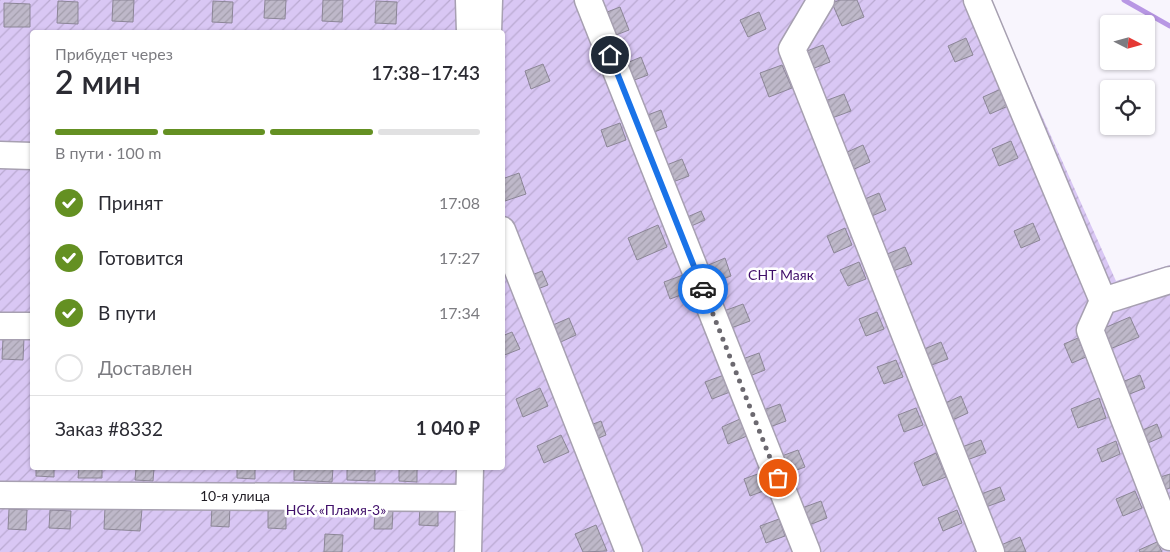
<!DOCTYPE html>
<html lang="ru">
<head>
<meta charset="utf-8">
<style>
  :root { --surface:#fff; --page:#f2f2f3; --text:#2b2b33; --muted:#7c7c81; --line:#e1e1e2; --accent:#649022 }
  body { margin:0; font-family:Lato,sans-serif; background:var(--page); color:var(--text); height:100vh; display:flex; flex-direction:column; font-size:19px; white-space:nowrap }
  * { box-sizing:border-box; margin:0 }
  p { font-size:16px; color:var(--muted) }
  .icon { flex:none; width:28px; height:28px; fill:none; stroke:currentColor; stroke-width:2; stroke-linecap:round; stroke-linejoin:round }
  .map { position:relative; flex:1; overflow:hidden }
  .details { position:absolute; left:30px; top:30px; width:475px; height:440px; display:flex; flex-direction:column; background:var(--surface); border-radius:5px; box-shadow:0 1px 4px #0004 }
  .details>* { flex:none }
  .needle { width:32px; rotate:96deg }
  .controls { position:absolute; left:1100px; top:15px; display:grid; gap:10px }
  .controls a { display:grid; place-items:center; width:55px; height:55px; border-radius:5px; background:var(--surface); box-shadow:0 1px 4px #0004; font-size:25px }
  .pin { position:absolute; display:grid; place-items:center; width:42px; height:42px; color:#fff; margin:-21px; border:2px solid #fff; border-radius:50%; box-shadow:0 1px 5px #0007 }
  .courier { position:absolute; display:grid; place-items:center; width:50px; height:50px; margin:-25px; border:4px solid #1a73e8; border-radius:50%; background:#fff; color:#222; box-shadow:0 1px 6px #0007 }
  .headline em { font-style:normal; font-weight:600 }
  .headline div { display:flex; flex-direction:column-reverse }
  .headline { display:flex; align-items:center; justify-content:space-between; height:85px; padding:0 25px }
  h1 { font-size:32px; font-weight:600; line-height:38px }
  .bar { display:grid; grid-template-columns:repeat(4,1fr); gap:8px 5px; align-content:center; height:60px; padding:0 25px }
  .bar i { height:6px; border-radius:4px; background:var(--line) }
  .bar .selected { background:var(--accent) }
  .bar p { grid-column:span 4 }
  .line { display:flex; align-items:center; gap:12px; padding:0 25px; border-top:1px solid var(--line) }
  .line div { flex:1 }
  ol { padding:0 25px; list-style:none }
  li { display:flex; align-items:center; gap:15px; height:55px }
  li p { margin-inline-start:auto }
  li .icon { padding:5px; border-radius:50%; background:var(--accent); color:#fff; stroke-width:4 }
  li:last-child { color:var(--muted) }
  li i { width:28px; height:28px; border:2px solid var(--line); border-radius:50% }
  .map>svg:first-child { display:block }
</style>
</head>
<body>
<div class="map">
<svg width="1170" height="552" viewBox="0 0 1170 552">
  <defs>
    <pattern id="garden-furrows" width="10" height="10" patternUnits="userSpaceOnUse" patternTransform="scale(1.25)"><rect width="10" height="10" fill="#d9c7f4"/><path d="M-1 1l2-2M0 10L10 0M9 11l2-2" fill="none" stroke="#baaad1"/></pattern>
    <pattern id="building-hatch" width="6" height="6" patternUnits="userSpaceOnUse" patternTransform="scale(1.25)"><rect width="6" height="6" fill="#beb8c9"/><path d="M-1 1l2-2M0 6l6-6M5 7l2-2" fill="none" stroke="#a39eac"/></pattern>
  </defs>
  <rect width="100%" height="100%" fill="#f8f5fd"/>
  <path fill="url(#garden-furrows)" fill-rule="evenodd" d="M 0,0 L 990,0 L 1116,281 L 1170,265 L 1170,552 L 0,552 ZM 32,32 L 502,32 L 502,468 L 32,468 Z"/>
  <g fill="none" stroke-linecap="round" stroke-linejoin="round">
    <path stroke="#b897e4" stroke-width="5" d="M 1124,0 L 1170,26"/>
  </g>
  <path fill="url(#building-hatch)" stroke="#8c8697" d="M 113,0 L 134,0 L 133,22 L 112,21 Z
    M 265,0 L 286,0 L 285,19 L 264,18 Z
    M 323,0 L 343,0 L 342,22 L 322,21 Z
    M 840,0 L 857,0 L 864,17 L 842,26 L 832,3 Z
    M 58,1 L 78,2 L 78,24 L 57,23 Z
    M 213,1 L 233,2 L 232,23 L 212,22 Z
    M 376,1 L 397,2 L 396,24 L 375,23 Z
    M 4,3 L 30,4 L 30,27 L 4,27 Z
    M 620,7 L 629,30 L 611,37 L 602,14 Z
    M 759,12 L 766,29 L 748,37 L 740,20 Z
    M 966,38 L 973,55 L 955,62 L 948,46 Z
    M 823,45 L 830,62 L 812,69 L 804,52 Z
    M 641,57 L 648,75 L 629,82 L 622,65 Z
    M 543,64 L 550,81 L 531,89 L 525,71 Z
    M 782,65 L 792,88 L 769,97 L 760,73 Z
    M 1001,89 L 1008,106 L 990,114 L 983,97 Z
    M 844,94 L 851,111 L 832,118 L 825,101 Z
    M 661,110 L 667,127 L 649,134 L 642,117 Z
    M 620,123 L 626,140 L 607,147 L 601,130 Z
    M 1011,141 L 1018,158 L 999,166 L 992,149 Z
    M 863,145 L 870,162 L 852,170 L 845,153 Z
    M 682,159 L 689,176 L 670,183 L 664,166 Z
    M 519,173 L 526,194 L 502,202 L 502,179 Z
    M 879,193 L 886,210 L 867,218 L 860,201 Z
    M 701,211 L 705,220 L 689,227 L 685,218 Z
    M 1033,223 L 1040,240 L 1021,248 L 1014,231 Z
    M 658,225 L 667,247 L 637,260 L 628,238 Z
    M 845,228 L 852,245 L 834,253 L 827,236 Z
    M 905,247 L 912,264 L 893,271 L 887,254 Z
    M 725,258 L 731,276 L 712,283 L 706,266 Z
    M 859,262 L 866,279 L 848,286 L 840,270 Z
    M 542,271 L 548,285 L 530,292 L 524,278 Z
    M 683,275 L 689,292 L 670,299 L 664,282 Z
    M 743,304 L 750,321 L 731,328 L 724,311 Z
    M 877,312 L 884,329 L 866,336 L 859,319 Z
    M 1130,317 L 1139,337 L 1110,349 L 1102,329 Z
    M 569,318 L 576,335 L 552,346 L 544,329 Z
    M 512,332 L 520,349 L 502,356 L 502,336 Z
    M 3,338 L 24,338 L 23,360 L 2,359 Z
    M 1078,338 L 1086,357 L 1072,363 L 1064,344 Z
    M 941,342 L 948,359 L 929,366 L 922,350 Z
    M 759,353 L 765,370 L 747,377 L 740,360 Z
    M 896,360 L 903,377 L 884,384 L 877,367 Z
    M 724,375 L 730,392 L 712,399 L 705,382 Z
    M 1140,375 L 1145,388 L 1127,395 L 1122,382 Z
    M 540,388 L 548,406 L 523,417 L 516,399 Z
    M 961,396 L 968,413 L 950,421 L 943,404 Z
    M 1099,398 L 1106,418 L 1078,428 L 1071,409 Z
    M 780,404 L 786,421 L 767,428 L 761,411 Z
    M 916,408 L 923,425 L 904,432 L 898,415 Z
    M 740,419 L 747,436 L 728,444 L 722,427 Z
    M 601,421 L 606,435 L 589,442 L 583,428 Z
    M 1157,424 L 1162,437 L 1143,445 L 1138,432 Z
    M 561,435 L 569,452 L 544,463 L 537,446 Z
    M 981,440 L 986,453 L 967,460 L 962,447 Z
    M 1116,441 L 1120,454 L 1102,462 L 1097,449 Z
    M 798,450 L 805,467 L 786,474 L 779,457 Z
    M 936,453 L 946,477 L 923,486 L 914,463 Z
    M 36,468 L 54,468 L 54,477 L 36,476 Z
    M 79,468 L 102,468 L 102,478 L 78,478 Z
    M 136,468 L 154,468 L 153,481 L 135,480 Z
    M 237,468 L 255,468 L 255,479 L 237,478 Z
    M 294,468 L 333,468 L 332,482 L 294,480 Z
    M 347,468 L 375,468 L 375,481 L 347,480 Z
    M 399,468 L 417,468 L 417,482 L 399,481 Z
    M 763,472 L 769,489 L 750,496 L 744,479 Z
    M 1170,474 L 1170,488 L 1162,491 L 1157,478 Z
    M 1000,487 L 1005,500 L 986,507 L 981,494 Z
    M 1135,491 L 1142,508 L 1123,516 L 1116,499 Z
    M 821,501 L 827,518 L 809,525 L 802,508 Z
    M 420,506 L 438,506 L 438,526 L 419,525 Z
    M 105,507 L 142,509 L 140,531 L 104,529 Z
    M 212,507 L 230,508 L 229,527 L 211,526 Z
    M 9,509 L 27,510 L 26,530 L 8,529 Z
    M 268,509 L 286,509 L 286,529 L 268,528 Z
    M 375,509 L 393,510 L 392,529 L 374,529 Z
    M 50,510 L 71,511 L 70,529 L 49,528 Z
    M 957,510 L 962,523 L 943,531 L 938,518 Z
    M 779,519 L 785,536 L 766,543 L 760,526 Z
    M 596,525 L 607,551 L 583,552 L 575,534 Z
    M 325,534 L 343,535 L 342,552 L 324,552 Z
    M 1020,537 L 1026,552 L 1004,552 L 1001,545 Z
    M 1157,542 L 1162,552 L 1140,552 L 1139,550 Z"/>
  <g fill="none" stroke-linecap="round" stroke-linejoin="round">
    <defs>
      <path id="minor" d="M 469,0 L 470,32
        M 588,0 L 807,552
        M 821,0 L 792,49 L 991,552
        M 977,0 L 1103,301 L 1090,330 L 1170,537
        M 488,32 L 489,0
        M 0,155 L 32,156
        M 502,230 L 629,552
        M 1103,301 L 1170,280
        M 0,326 L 32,326
        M 0,495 L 469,498
        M 468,552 L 470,468"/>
    </defs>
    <use href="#minor" stroke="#a7a0b1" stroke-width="29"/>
    <use href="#minor" stroke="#fff" stroke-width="26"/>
  </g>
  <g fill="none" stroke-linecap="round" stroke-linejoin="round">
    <path stroke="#6c6970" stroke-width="5" stroke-dasharray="0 9" d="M 703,289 L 778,478"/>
    <path stroke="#1a73e8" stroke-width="6" d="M 610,55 L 703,289"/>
  </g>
  <g text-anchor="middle" stroke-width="5" stroke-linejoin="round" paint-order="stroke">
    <g font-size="14" fill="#400f6a" stroke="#fff">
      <text x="781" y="280">СНТ Маяк</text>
      <text x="336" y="515">НСК «Пламя-3»</text>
    </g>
    <g font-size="14" fill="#201d24" stroke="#fff">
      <text x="235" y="501">10-я улица</text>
    </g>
  </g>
</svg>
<div class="controls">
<a><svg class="needle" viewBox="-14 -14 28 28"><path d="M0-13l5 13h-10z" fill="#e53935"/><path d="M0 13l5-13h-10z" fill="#7c7c81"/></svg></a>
<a><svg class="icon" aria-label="locate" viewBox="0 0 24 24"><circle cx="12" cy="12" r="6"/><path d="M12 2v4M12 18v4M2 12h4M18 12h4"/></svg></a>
</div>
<div class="pin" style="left:778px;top:478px;background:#ea580c"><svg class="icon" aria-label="bag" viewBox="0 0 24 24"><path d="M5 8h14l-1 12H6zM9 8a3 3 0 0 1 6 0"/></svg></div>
<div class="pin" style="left:610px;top:55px;background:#1f2937"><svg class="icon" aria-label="home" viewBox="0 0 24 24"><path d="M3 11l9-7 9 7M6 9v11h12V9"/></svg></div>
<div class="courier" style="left:703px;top:289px"><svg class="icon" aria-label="car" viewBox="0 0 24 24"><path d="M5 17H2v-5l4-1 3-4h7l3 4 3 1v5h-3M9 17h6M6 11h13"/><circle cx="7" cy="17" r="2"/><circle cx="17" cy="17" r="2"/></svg></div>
<section class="details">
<div class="headline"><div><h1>2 мин</h1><p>Прибудет через</p></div><em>17:38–17:43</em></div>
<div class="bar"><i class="selected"></i><i class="selected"></i><i class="selected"></i><i></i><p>В пути · 100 m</p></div>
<ol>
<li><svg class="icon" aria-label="check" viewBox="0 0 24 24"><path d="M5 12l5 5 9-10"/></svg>Принят<p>17:08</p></li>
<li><svg class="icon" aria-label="check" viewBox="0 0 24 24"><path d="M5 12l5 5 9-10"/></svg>Готовится<p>17:27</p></li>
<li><svg class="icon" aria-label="check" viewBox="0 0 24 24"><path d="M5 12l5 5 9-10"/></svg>В пути<p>17:34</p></li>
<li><i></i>Доставлен</li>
</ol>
<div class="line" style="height:65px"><div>Заказ #8332</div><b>1 040 ₽</b></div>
</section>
</div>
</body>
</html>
